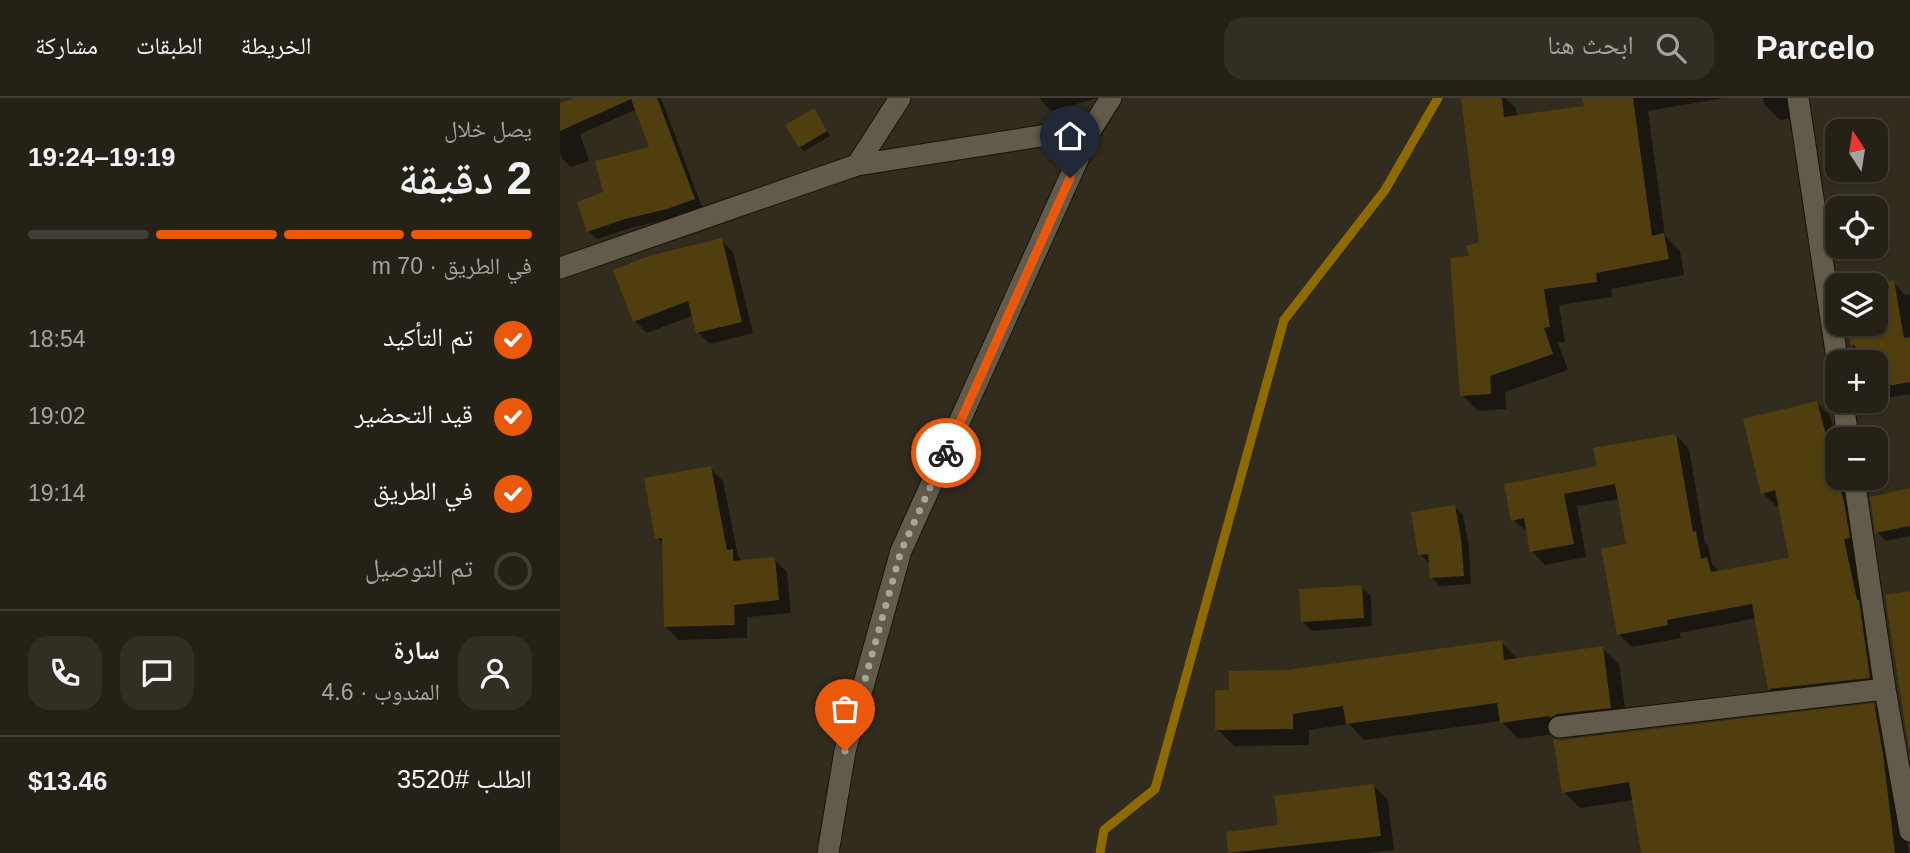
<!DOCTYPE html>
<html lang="ar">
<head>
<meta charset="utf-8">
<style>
  :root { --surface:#262116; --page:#322e23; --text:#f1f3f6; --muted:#a4a3a1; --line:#423e35; --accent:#ea580c }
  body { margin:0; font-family:Helvetica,"Noto Naskh Arabic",sans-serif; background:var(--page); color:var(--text); direction:rtl; height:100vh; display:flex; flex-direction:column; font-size:26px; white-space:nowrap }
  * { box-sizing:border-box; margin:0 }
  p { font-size:23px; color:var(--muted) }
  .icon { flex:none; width:38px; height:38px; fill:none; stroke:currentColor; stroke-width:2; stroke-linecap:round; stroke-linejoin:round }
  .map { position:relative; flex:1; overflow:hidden; direction:ltr }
  .side { display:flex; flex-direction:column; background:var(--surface); width:560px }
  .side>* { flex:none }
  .needle { width:46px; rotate:348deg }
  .buttons { position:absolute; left:1265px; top:21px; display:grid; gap:14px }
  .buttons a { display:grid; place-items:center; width:63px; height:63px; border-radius:14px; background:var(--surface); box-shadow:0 2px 5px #0004,0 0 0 2px var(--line); font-size:35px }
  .pin { position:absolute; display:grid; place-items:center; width:60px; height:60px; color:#fff; margin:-72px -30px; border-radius:50% 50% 50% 0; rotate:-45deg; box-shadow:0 0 7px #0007 }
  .pin .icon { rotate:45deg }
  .courier { position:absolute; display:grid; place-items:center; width:70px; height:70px; margin:-35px; border:5px solid #ea580c; border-radius:50%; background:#fff; color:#222; box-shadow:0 2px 9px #0007 }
  .head em { font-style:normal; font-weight:600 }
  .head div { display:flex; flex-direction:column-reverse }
  .head { display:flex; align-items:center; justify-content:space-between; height:119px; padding:0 28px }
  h1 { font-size:46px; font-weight:600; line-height:52px }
  .bar { display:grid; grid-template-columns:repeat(4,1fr); gap:10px 7px; align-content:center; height:84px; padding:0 28px }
  .bar i { height:9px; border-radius:5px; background:var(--line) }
  .bar .on { background:var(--accent) }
  .bar p { grid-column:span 4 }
  .line { display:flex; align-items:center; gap:18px; padding:0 28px; border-top:2px solid var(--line) }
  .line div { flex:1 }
  .round { display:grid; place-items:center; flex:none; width:74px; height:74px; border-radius:21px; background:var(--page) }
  ol { padding:0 28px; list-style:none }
  li { display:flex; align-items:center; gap:21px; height:77px }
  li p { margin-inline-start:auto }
  li .icon { padding:7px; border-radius:50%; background:var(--accent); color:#fff; stroke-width:4 }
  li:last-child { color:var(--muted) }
  li i { width:38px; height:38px; border:4px solid var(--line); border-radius:50% }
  header { display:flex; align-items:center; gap:42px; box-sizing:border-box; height:98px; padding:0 35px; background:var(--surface); border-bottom:2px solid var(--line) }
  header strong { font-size:33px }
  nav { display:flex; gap:38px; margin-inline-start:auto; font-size:24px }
  .search { width:490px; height:63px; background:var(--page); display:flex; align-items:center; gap:18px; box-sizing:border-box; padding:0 24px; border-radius:21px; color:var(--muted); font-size:26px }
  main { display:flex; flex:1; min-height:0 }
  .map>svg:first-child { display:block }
</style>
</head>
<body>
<header>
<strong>Parcelo</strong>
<div class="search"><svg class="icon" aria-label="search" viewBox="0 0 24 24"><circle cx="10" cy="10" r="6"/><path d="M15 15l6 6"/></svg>ابحث هنا</div>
<nav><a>الخريطة</a><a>الطبقات</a><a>مشاركة</a></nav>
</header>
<main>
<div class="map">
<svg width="1350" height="755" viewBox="0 0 1350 755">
  <rect width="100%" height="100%" fill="#322c1e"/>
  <path fill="#0007" d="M 26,0 L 101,0 L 142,109 L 116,119 L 74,129 L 37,141 L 29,133 L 91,50 L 77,11 L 20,36 L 29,63 L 11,69 L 2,61 L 0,53 L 0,7 Z
    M 479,0 L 538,0 L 491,13 Z
    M 907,0 L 945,0 L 956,10 L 957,19 L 1026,10 L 1024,0 L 1164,0 L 1088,13 L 1105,138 L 1120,153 L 1124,177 L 1051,191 L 1052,199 L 999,207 L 1005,244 L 998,245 L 1008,272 L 945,294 L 946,311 L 918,313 L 902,297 L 911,160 L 921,145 Z
    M 1203,0 L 1236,0 L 1239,19 L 1220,22 L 1204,6 Z
    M 254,12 L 270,38 L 244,53 L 240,49 Z
    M 161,142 L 173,154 L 193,235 L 150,246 L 138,234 L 134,217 L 87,235 L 75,223 Z
    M 1333,184 L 1345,197 L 1350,196 L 1350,296 L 1316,302 L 1316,264 L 1299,264 L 1297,252 L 1292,247 L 1288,226 L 1316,226 L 1316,187 Z
    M 1257,305 L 1270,318 L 1278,346 L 1278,380 L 1287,380 L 1322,592 L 1223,604 L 1210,591 L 1197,520 L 1119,535 L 1121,540 L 1072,549 L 1058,536 L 1068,448 L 1060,401 L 1017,408 L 1026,459 L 985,467 L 972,453 L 968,434 L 953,422 L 1039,369 L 1116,337 L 1129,351 L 1145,445 L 1148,448 L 1152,466 L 1160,474 L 1232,461 L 1220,407 L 1216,408 L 1203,395 Z
    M 150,370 L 163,383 L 178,458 L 183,463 L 214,461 L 227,474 L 231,515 L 187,519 L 187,540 L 119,542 L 106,529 L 104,447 L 97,440 Z
    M 1350,392 L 1350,438 L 1326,443 L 1317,434 Z
    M 895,409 L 903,417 L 909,449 L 911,486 L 880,488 L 872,480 L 871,464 L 868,464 L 860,456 Z
    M 801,489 L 811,498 L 812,528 L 752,533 L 742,523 Z
    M 941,544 L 958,561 L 1042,550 L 1059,566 L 1067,626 L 958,641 L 941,623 L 804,642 L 789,626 L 749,632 L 749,647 L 674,648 L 657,631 L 671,594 L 728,574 Z
    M 1314,607 L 1330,624 L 1349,755 L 1083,755 L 1073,702 L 1020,710 L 1004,694 Z
    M 814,688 L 828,702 L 834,752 L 806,755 L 670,755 L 668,735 L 720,729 Z"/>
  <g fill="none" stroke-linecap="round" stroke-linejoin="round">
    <path stroke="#8d6b00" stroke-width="9" d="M 540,755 L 544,732 L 595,691 L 724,222 L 825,92 L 878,0"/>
  </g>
  <path fill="#503e0e" d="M 15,0 L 97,0 L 135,101 L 107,111 L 65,121 L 27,134 L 17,104 L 43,94 L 35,63 L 89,49 L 71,1 L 0,33 L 0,5 Z
    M 901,0 L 942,0 L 944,19 L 1024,8 L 1022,0 L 1073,0 L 1092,138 L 1104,135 L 1109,161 L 1036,175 L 1037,184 L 984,191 L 990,229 L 984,230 L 993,256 L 930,278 L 931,296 L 900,298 L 890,160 L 909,158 L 906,148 L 919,144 Z
    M 254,10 L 267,33 L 239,50 L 225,27 Z
    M 162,140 L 182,224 L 136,235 L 128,203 L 73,224 L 53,172 L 89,158 Z
    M 1334,182 L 1344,240 L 1350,239 L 1350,284 L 1316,290 L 1316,264 L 1297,264 L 1295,247 L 1291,248 L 1287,226 L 1316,226 L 1316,187 L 1307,187 Z
    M 1257,303 L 1284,404 L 1290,440 L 1284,441 L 1297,502 L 1299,502 L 1310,580 L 1208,591 L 1192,506 L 1107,522 L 1108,527 L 1057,537 L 1041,451 L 1066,446 L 1055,386 L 1004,396 L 1014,446 L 970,454 L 964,420 L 951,423 L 944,386 L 1037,368 L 1033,350 L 1116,336 L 1133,434 L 1136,433 L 1141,461 L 1147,459 L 1151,474 L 1229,460 L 1215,392 L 1201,396 L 1183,321 Z
    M 151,368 L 167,452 L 173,451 L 173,463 L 215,459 L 219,502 L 174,507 L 175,527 L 104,529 L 102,440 L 95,441 L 84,380 Z
    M 1350,390 L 1350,428 L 1315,435 L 1310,399 Z
    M 895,407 L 901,440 L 904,478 L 870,480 L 868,456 L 858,457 L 851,414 Z
    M 802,487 L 804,520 L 741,524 L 739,491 Z
    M 1350,493 L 1350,651 L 1349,651 L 1325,497 Z
    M 942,542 L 944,562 L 1043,548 L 1051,610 L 997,616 L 990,620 L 989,618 L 940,625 L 937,605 L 786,626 L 783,608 L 733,616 L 733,631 L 655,632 L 655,592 L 669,592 L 669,573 L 727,572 Z
    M 1314,605 L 1323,656 L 1335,755 L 1081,755 L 1069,684 L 1002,695 L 993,641 L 1001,642 Z
    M 814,686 L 821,738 L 668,755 L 666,734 L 718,727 L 714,698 Z"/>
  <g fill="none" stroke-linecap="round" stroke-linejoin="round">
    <defs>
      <path id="street" d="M 1238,0 L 1278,267
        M 297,67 L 532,30
        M 0,170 L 297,67 L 340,0
        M 1283,303 L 1288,341
        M 1294,380 L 1325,591 L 1350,733
        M 999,629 L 1325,591
        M 268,755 L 285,653 L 341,453 L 532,30 L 551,0"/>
    </defs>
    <use href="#street" stroke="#1a1407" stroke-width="23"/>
    <use href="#street" stroke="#625b4b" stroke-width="21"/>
  </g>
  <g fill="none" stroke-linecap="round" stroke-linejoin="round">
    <path stroke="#aaa59a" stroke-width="7" stroke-dasharray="0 12.6" d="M 285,653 L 341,453 L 386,355"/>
    <path stroke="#ea580c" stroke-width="9" d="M 386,355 L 510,80"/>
  </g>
</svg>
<div class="buttons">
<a><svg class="needle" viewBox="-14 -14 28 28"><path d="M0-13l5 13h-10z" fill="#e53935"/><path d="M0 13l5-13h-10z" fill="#a4a3a1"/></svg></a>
<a><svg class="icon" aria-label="locate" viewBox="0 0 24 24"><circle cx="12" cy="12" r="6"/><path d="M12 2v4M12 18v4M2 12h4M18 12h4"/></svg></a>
<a><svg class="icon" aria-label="layers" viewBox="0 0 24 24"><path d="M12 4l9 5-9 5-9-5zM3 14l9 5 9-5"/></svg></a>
<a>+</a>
<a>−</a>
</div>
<div class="pin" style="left:285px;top:653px;background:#ea580c"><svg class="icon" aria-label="bag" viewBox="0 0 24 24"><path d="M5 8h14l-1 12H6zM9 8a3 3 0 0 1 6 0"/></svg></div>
<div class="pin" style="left:510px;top:80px;background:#1f2937"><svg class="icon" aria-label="home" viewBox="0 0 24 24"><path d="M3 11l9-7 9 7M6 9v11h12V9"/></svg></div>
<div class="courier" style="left:386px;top:355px"><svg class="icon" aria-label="bike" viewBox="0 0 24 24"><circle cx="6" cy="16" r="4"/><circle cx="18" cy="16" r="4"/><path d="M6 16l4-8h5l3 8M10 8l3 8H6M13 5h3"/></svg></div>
</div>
<section class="side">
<div class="head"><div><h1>2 دقيقة</h1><p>يصل خلال</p></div><em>19:19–19:24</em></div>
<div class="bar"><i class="on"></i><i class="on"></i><i class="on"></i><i></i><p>في الطريق · 70 m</p></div>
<ol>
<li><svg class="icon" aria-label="check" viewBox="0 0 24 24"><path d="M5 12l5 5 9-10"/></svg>تم التأكيد<p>18:54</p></li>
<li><svg class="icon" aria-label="check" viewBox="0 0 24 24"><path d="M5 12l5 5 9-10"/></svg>قيد التحضير<p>19:02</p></li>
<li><svg class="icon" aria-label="check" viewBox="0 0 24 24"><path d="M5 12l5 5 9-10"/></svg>في الطريق<p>19:14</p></li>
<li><i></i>تم التوصيل</li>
</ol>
<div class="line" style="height:126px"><a class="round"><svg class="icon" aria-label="person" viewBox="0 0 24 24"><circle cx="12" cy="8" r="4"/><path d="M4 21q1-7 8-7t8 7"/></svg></a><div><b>سارة</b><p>المندوب · 4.6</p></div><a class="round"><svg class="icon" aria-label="chat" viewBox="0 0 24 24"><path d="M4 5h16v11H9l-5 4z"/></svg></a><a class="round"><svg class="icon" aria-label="phone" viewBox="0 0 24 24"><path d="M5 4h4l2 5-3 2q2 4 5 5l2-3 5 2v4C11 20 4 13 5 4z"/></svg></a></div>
<div class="line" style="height:91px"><div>الطلب #3520</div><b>$13.46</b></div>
</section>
</main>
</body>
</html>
